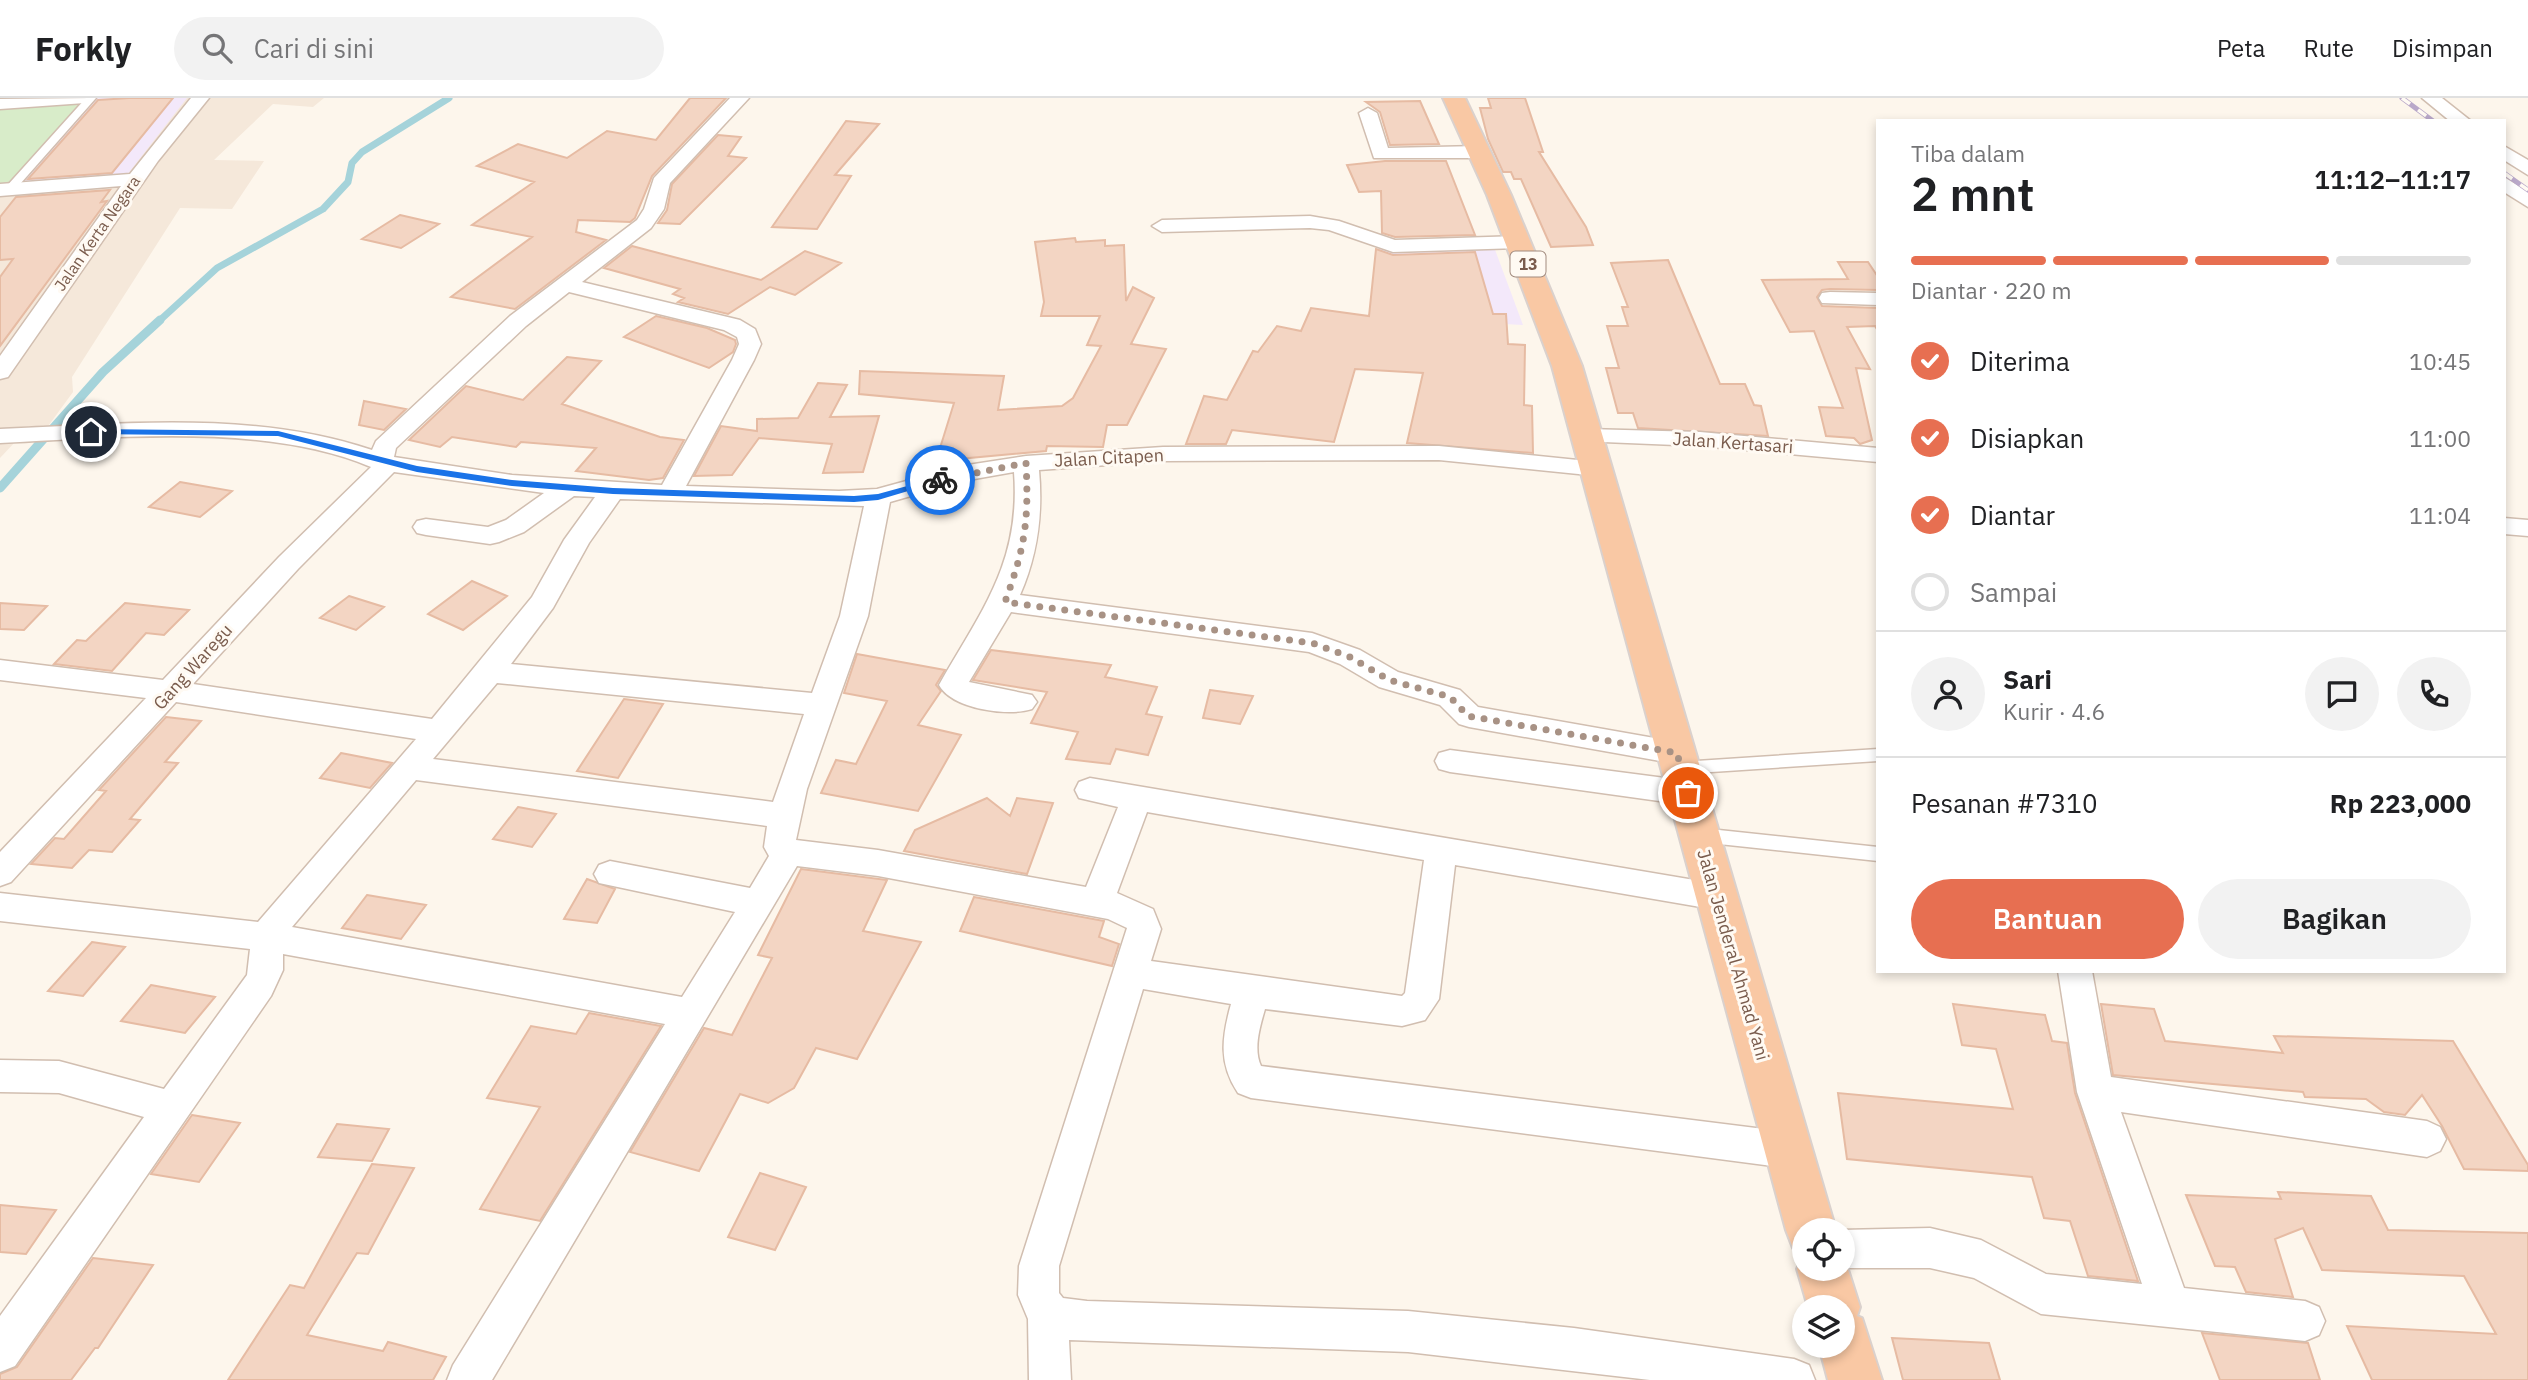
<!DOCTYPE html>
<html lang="id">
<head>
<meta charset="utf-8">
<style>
  :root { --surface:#fff; --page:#f2f2f2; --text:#202124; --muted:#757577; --line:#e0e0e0; --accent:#e76f51 }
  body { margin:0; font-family:"IBM Plex Sans",sans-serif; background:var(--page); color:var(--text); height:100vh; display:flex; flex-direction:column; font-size:26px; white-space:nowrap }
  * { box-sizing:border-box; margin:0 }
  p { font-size:23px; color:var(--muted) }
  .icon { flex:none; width:38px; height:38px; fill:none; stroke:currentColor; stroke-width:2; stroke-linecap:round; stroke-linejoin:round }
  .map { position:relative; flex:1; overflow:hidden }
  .sheet { position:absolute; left:1876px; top:21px; width:630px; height:854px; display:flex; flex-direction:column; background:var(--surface); border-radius:0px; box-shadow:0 4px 10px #0003 }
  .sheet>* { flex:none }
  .tools { position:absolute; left:1792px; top:1120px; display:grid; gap:14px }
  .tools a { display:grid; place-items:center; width:63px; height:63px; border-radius:50%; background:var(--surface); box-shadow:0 4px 10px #0003; font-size:35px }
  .pin { position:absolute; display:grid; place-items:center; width:60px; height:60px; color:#fff; margin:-30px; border:4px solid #fff; border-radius:50%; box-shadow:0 2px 7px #0007 }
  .courier { position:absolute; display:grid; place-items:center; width:70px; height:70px; margin:-35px; border:5px solid #1a73e8; border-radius:50%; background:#fff; color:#222; box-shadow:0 2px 9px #0007 }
  .summary em { font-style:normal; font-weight:600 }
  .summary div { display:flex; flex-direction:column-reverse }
  .summary { display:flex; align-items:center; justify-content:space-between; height:119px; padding:0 35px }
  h1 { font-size:46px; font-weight:600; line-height:52px }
  .bar { display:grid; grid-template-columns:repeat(4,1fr); gap:10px 7px; align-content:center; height:84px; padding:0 35px }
  .bar i { height:9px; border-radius:5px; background:var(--line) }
  .bar .on { background:var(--accent) }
  .bar p { grid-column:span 4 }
  .line { display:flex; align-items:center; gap:18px; padding:0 35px; border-top:2px solid var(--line) }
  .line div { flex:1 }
  .round { display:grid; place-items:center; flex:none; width:74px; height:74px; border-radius:37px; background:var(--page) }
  ol { padding:0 35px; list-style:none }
  li { display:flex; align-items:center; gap:21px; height:77px }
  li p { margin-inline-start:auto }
  li .icon { padding:7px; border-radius:50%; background:var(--accent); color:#fff; stroke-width:4 }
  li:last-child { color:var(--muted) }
  li i { width:38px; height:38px; border:4px solid var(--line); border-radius:50% }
  .primary-button { display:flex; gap:14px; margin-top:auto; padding:14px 35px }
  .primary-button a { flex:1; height:80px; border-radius:42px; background:var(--accent); color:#fff; font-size:28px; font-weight:600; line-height:80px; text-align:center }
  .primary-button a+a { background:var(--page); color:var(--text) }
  header { display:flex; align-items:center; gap:42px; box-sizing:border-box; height:98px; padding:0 35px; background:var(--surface); border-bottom:2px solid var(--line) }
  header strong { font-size:33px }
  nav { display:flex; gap:38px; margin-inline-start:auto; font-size:24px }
  .search { width:490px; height:63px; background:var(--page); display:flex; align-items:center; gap:18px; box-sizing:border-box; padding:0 24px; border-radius:38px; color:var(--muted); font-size:26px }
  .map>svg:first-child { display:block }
</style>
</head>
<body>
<header>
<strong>Forkly</strong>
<div class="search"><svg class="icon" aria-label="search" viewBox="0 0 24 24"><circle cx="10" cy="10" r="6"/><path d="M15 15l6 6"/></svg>Cari di sini</div>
<nav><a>Peta</a><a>Rute</a><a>Disimpan</a></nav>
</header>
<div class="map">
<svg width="2528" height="1282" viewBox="0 0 2528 1282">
  <rect width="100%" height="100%" fill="#fdf6ec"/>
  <path fill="#f5e8da" d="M 0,0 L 324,0 L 313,9 L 273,6 L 214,62 L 264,63 L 232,111 L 180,110 L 72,279 L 73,294 L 38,342 L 16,343 L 0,360 Z"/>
  <path fill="#f3e8fa" d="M 94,0 L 187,0 L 127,77 L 21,84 Z
    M 1494,149 L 1523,227 L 1369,219 L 1376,151 Z"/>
  <path fill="#d8ecc9" d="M 87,3 L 6,89 L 0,90 L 0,11 Z"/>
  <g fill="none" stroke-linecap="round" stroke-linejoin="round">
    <path stroke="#a5d3da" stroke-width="7" d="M 158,224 L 217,170 L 323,111 L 348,84 L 352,65 L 362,54 L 449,0"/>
    <path stroke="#a5d3da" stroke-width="9" d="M 0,390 L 103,274 L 160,222"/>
  </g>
  <path fill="#f3d5c3" stroke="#e6bba3" stroke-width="2" d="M 129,0 L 173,0 L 112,75 L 28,81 L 98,2 Z
    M 690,0 L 726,0 L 652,78 L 635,120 L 630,124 L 578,122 L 576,134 L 606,142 L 515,211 L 451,199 L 532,139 L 472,127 L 534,84 L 477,68 L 518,46 L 567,60 L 607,33 L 656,42 Z
    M 1488,0 L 1525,0 L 1543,54 L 1539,54 L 1586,129 L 1593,147 L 1551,149 L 1521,81 L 1514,81 L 1511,74 L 1503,74 L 1488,41 L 1480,10 L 1491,10 Z
    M 1420,3 L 1439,46 L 1390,47 L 1380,14 L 1366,4 Z
    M 846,23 L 879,26 L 835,77 L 851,78 L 817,131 L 772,129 Z
    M 718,37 L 741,39 L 728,58 L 746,60 L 680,126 L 658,125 L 667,112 L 672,86 Z
    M 1385,63 L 1446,63 L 1475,137 L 1395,139 L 1382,135 L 1381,93 L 1359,94 L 1347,67 Z
    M 110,92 L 101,104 L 107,103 L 0,248 L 0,179 L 13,161 L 0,162 L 0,119 L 16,99 Z
    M 400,117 L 439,126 L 401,150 L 362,141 Z
    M 1075,140 L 1076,144 L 1105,142 L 1105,148 L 1124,147 L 1126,203 L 1133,189 L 1154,200 L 1131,246 L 1166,251 L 1127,327 L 1107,327 L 1103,349 L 1047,348 L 1046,353 L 936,363 L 954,305 L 859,296 L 860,273 L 1004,278 L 998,312 L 1062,308 L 1073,300 L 1101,248 L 1087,247 L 1100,218 L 1041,218 L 1044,204 L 1035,144 Z
    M 632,148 L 761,182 L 805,153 L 841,165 L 795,197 L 770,189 L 728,216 L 678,204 L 684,200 L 673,196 L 680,191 L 604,170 Z
    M 1376,151 L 1393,157 L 1475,154 L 1493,216 L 1506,216 L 1508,246 L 1525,247 L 1524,307 L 1532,308 L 1533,355 L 1407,345 L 1423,275 L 1355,271 L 1334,344 L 1232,332 L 1226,346 L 1186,346 L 1204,298 L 1227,302 L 1253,253 L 1258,254 L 1277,228 L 1301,233 L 1311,210 L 1369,218 Z
    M 1668,162 L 1720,286 L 1745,286 L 1754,307 L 1761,308 L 1768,338 L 1638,330 L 1633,315 L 1618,315 L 1606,270 L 1619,270 L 1607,228 L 1628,228 L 1622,209 L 1628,209 L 1611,165 Z
    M 1838,164 L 1868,164 L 1878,179 L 1878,192 L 1830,191 L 1822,192 L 1817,199 L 1822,208 L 1878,210 L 1878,233 L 1875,228 L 1847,229 L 1870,271 L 1856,270 L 1872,342 L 1860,346 L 1854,340 L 1826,338 L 1819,309 L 1843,310 L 1814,233 L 1790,234 L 1762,182 L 1848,181 Z
    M 656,218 L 707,230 L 735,242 L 736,246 L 733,254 L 709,270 L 624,239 Z
    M 567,259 L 601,263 L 562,306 L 660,339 L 684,342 L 663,380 L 649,382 L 576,373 L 596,350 L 521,344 L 516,349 L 452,339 L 440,349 L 409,342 L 466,288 L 523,302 Z
    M 818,285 L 847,287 L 830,319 L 879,318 L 863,374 L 823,375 L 832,346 L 759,340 L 732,377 L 694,378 L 721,328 L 757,333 L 757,321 L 798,320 Z
    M 364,303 L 406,311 L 384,332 L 359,327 Z
    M 180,384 L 232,393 L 200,419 L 149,409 Z
    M 472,483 L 507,498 L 463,532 L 428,516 Z
    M 349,498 L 384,509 L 356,532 L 320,520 Z
    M 0,505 L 47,508 L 24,532 L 0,531 Z
    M 125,505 L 189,512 L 164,537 L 146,535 L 112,573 L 54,566 L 77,542 L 86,543 Z
    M 991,552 L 1111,567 L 1105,579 L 1157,589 L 1146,616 L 1162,619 L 1148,657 L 1116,651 L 1110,666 L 1066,661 L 1078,634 L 1031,625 L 1047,594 L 973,582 Z
    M 857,556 L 945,572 L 936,587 L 941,593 L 918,627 L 961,637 L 918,713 L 821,695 L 836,662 L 856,666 L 887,603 L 844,595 Z
    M 1210,592 L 1253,598 L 1240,626 L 1203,620 Z
    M 624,601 L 663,606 L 618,680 L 577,673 Z
    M 166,619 L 201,623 L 165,664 L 178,665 L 130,721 L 140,722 L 112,754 L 89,752 L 72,770 L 31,766 L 55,740 L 64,741 L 106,693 L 99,692 Z
    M 341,655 L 392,665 L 370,690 L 320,680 Z
    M 987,700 L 1010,718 L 1017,700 L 1053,705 L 1027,776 L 904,753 L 915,732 Z
    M 518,709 L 556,716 L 532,749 L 493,741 Z
    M 801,771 L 887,782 L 863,833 L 921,844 L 857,961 L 816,950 L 794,990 L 768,1005 L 740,996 L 699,1073 L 630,1054 L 704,930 L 732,937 L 772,860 L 758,857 Z
    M 587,781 L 615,791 L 597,825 L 564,821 Z
    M 367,797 L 426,807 L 401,841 L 342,830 Z
    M 974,799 L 1104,823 L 1099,839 L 1119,846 L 1112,868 L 960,833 Z
    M 92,844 L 125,849 L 83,898 L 48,893 Z
    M 151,887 L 215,899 L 185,935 L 121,923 Z
    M 1953,906 L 2045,917 L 2052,943 L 2067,945 L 2075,995 L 2138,1183 L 2088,1178 L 2070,1123 L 2044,1120 L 2032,1079 L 1847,1061 L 1838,995 L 2013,1011 L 1996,951 L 1962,947 Z
    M 2101,906 L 2154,911 L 2165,943 L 2283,955 L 2274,938 L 2453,943 L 2528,1067 L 2528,1073 L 2464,1071 L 2442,1028 L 2422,997 L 2405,1017 L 2384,1014 L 2366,1001 L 2305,999 L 2303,994 L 2113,977 Z
    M 589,915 L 661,928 L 540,1123 L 480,1111 L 540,1009 L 487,1000 L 531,928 L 576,936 Z
    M 192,1017 L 240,1025 L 199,1084 L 151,1076 Z
    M 337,1026 L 389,1031 L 372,1063 L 318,1059 Z
    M 372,1066 L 414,1070 L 368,1156 L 357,1155 L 307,1237 L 383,1253 L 388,1244 L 446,1259 L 433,1282 L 228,1282 L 290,1187 L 304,1190 Z
    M 760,1075 L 806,1089 L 775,1152 L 728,1139 Z
    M 2278,1094 L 2371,1098 L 2388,1132 L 2528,1135 L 2528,1282 L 2372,1282 L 2347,1228 L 2496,1236 L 2464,1178 L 2322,1172 L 2303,1130 L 2275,1141 L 2293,1199 L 2246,1194 L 2235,1169 L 2215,1168 L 2186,1097 L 2281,1101 Z
    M 0,1107 L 56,1112 L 26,1156 L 0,1154 Z
    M 93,1160 L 153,1167 L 98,1250 L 95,1250 L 71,1282 L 0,1282 L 0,1276 L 17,1269 Z
    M 2202,1235 L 2308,1245 L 2320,1282 L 2220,1282 Z
    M 1892,1240 L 1989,1245 L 2000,1282 L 1903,1282 Z"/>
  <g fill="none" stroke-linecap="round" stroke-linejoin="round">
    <defs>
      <path id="service" d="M 86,0 L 96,0 L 13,94 L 5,94 L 5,90 Z
        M 1878,651 L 1878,663 L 1681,676 L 1675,674 L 1673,670 L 1675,666 L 1681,664 Z
        M 1700,730 L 1878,749 L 1878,763 L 1700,744 L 1694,742 L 1692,737 L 1694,732 Z"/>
      <path id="minor" d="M 94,0 L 85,5 L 0,11 L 0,1 Z
        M 191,0 L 209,0 L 158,63 L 8,279 L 0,281 L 0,258 L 121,88 L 0,98 L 0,86 L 130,76 Z
        M 730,0 L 749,0 L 670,85 L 664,111 L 651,130 L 582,184 L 740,222 L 755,231 L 761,246 L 754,262 L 686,388 L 839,393 L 877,391 L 961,368 L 1026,358 L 1163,349 L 1439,348 L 1607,365 L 1610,370 L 1607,375 L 1598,378 L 1439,362 L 1163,363 L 1039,372 C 1043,416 1038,456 1020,497 L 1312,535 L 1360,552 L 1398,574 L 1460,592 L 1478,609 L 1677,644 L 1688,647 L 1692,655 L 1688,663 L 1677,666 L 1469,629 L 1459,626 L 1440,607 L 1379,589 L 1340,566 L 1309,554 L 1011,514 L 969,584 L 1032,597 L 1037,604 L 1032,611 C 1008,619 952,611 939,587 C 981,513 1021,465 1014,374 L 963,383 L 890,404 L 868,518 L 807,691 L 796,742 L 878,752 L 1086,789 L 1118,709 L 1079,700 L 1075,692 L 1079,684 L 1090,680 L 1718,786 L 1730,789 L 1734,799 L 1730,809 L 1718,812 L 1455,767 L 1439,901 L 1425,922 L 1402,928 L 1265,911 C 1260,928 1253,951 1261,968 L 1788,1034 L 1801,1039 L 1807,1052 L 1801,1065 L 1788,1070 L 1251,1000 L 1238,995 C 1218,965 1222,939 1231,906 L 1143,891 L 1059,1168 L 1059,1195 L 1063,1200 L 1087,1203 L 1408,1213 L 1574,1230 L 1794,1261 L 1809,1267 L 1815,1282 L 1650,1282 L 1408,1254 L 1069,1242 L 1071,1282 L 1029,1282 L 1028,1221 L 1018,1197 L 1019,1168 L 1127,830 L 1108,821 L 878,778 L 797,768 L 492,1282 L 447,1282 L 453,1267 L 665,926 L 283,856 L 283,872 L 271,898 L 15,1268 L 0,1274 L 0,1218 L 144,1019 L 59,995 L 0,994 L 0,962 L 59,963 L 164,991 L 247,877 L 250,851 L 0,823 L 0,795 L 258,824 L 416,641 L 176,604 L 11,784 L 0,788 L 0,754 L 146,600 L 0,582 L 0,562 L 163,582 L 279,459 L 371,369 C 265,324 114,340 0,345 L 0,331 C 123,326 253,312 372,352 L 376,343 L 510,218 L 637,122 L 644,111 L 654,80 ZM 569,194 L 724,232 L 737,239 L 739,246 L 732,262 L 662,387 L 512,377 L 394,359 L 396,350 L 526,228 ZM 394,374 L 544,395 L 506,422 L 488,429 L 426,421 L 417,423 L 413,429 L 417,435 L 426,437 L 490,446 L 499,444 L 524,434 L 574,398 L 595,399 L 564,442 L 532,499 L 432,621 L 193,586 L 298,471 ZM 620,401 L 864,408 L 840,518 L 812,595 L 511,566 L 553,510 L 589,445 ZM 497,585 L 804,616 L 773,704 L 433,661 ZM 416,682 L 767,728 L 764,749 L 769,758 L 750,790 L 610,763 L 599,767 L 594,776 L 599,785 L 735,814 L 682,899 L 292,829 ZM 1147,714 L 1424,762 L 1405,895 L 1402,898 L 1151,863 L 1161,831 L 1153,811 L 1117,795 Z
        M 2422,0 L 2442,0 L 2471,23 L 2450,23 Z
        M 1368,10 L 1377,15 L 1388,50 L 1479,48 L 1488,54 L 1479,60 L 1374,60 L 1359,15 Z
        M 2504,48 L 2528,62 L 2528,77 L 2504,62 Z
        M 2504,79 L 2528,94 L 2528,109 L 2504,94 Z
        M 1310,118 L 1339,123 L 1395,142 L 1519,138 L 1529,144 L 1519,150 L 1393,154 L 1329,132 L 1310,130 L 1162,134 L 1152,128 L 1162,122 Z
        M 1830,194 L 1878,195 L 1878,207 L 1822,205 L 1819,200 L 1822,195 Z
        M 1587,331 L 1700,334 L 1878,350 L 1878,364 L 1700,348 L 1579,343 L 1575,338 L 1579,333 Z
        M 2504,420 L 2528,422 L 2528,438 L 2504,436 Z
        M 1450,652 L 1688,683 L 1699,687 L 1703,695 L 1699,703 L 1688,707 L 1450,674 L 1439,671 L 1435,663 L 1439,655 Z
        M 2058,873 L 2092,873 L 2111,979 L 2427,1023 L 2440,1029 L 2446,1041 L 2440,1053 L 2427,1059 L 2121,1014 L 2184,1190 L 2305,1203 L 2319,1209 L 2325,1223 L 2319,1237 L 2305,1243 L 2041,1216 L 1974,1180 L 1930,1170 L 1843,1170 L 1841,1132 L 1930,1130 L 1981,1142 L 2046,1176 L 2142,1186 L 2077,994 Z"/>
      <path id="trunk" d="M 1443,0 L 1465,0 L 1511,97 L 1582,268 L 1836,1132 L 1804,1132 L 1804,1171 L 1843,1171 L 1843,1156 L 1860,1209 L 1857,1218 L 1862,1220 L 1882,1282 L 1828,1282 L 1819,1248 L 1843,1248 L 1843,1209 L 1808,1209 L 1797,1171 L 1804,1154 L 1793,1150 L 1786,1132 L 1552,268 L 1487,97 Z"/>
    </defs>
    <use href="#service" stroke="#d1beb0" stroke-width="3"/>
    <use href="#minor" stroke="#d1beb0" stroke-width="3"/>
    <use href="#trunk" stroke="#dad1cd" stroke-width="4"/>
    <use href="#service" fill="#fff" fill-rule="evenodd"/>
    <use href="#minor" fill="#fff" fill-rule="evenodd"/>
    <use href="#trunk" fill="#f9c8a4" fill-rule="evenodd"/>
    <defs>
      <path id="rail" d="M 2402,0 L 2433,23
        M 2504,75 L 2528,92"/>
    </defs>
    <use href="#rail" stroke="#b9a8c9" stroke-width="5"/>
    <use href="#rail" stroke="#fffaf3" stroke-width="3.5" stroke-dasharray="10" stroke-linecap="butt"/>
  </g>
  <path fill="#1a73e8" d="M 91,331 L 278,333 L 417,368 L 512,382 L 613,390 L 854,398 L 878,396 L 940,379 L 945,382 L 878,402 L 854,404 L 613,396 L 512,388 L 417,374 L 278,338 L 88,336 Z"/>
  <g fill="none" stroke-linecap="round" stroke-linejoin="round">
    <path stroke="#a89285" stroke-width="7" stroke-dasharray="0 12.6" d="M 940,382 L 1026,365 C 1029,423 1025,449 1005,504 L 1312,545 L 1350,559 L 1389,582 L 1450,599 L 1468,618 L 1677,655 L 1688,695"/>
  </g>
  <g text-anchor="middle" stroke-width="6" stroke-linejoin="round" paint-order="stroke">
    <g font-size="16" fill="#7a5c4d" stroke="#fffaf3">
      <text transform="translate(97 135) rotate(-55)" y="6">Jalan Kerta Negara</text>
    </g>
    <rect fill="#fffaf3" stroke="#a28b7f" stroke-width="2" x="1510.5" y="153.5" width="35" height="25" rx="5"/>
    <g font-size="16" font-weight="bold" fill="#7a5c4d">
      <text x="1528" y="172">13</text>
    </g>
    <g font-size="18" fill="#7a5c4d" stroke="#fffaf3">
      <text transform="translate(1733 345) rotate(4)" y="6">Jalan Kertasari</text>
      <text transform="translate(1109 360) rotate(-3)" y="6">Jalan Citapen</text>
      <text transform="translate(193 569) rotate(-48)" y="6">Gang Waregu</text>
      <text transform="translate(1733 857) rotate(74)" y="6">Jalan Jenderal Ahmad Yani</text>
    </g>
  </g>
</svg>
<div class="tools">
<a><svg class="icon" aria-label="locate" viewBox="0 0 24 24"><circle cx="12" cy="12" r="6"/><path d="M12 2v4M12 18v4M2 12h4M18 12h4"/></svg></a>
<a><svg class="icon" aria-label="layers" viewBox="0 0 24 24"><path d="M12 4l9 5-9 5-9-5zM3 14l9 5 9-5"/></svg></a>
</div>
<div class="pin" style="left:1688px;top:695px;background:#ea580c"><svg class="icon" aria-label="bag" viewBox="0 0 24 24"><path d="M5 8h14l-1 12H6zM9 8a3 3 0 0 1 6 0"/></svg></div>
<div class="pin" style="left:91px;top:334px;background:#1f2937"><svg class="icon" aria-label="home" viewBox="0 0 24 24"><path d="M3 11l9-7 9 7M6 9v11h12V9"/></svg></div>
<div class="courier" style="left:940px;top:382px"><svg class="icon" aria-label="bike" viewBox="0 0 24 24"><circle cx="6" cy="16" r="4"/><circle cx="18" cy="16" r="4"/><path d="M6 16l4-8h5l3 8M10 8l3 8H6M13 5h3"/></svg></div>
<section class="sheet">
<div class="summary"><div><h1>2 mnt</h1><p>Tiba dalam</p></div><em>11:12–11:17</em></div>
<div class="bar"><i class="on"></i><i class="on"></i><i class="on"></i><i></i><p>Diantar · 220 m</p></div>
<ol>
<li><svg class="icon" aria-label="check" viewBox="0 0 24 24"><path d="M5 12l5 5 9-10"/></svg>Diterima<p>10:45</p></li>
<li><svg class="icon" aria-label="check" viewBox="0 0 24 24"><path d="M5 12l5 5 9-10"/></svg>Disiapkan<p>11:00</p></li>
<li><svg class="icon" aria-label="check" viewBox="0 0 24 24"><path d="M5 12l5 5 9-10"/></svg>Diantar<p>11:04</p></li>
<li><i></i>Sampai</li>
</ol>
<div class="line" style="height:126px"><a class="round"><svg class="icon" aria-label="person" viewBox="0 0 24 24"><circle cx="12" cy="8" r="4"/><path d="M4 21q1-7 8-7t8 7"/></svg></a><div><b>Sari</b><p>Kurir · 4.6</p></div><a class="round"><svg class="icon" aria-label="chat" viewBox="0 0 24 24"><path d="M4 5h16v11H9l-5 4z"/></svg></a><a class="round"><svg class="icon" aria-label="phone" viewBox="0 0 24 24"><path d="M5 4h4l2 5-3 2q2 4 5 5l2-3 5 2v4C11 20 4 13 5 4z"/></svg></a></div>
<div class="line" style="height:91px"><div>Pesanan #7310</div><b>Rp 223,000</b></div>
<div class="primary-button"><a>Bantuan</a><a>Bagikan</a></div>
</section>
</div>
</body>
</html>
